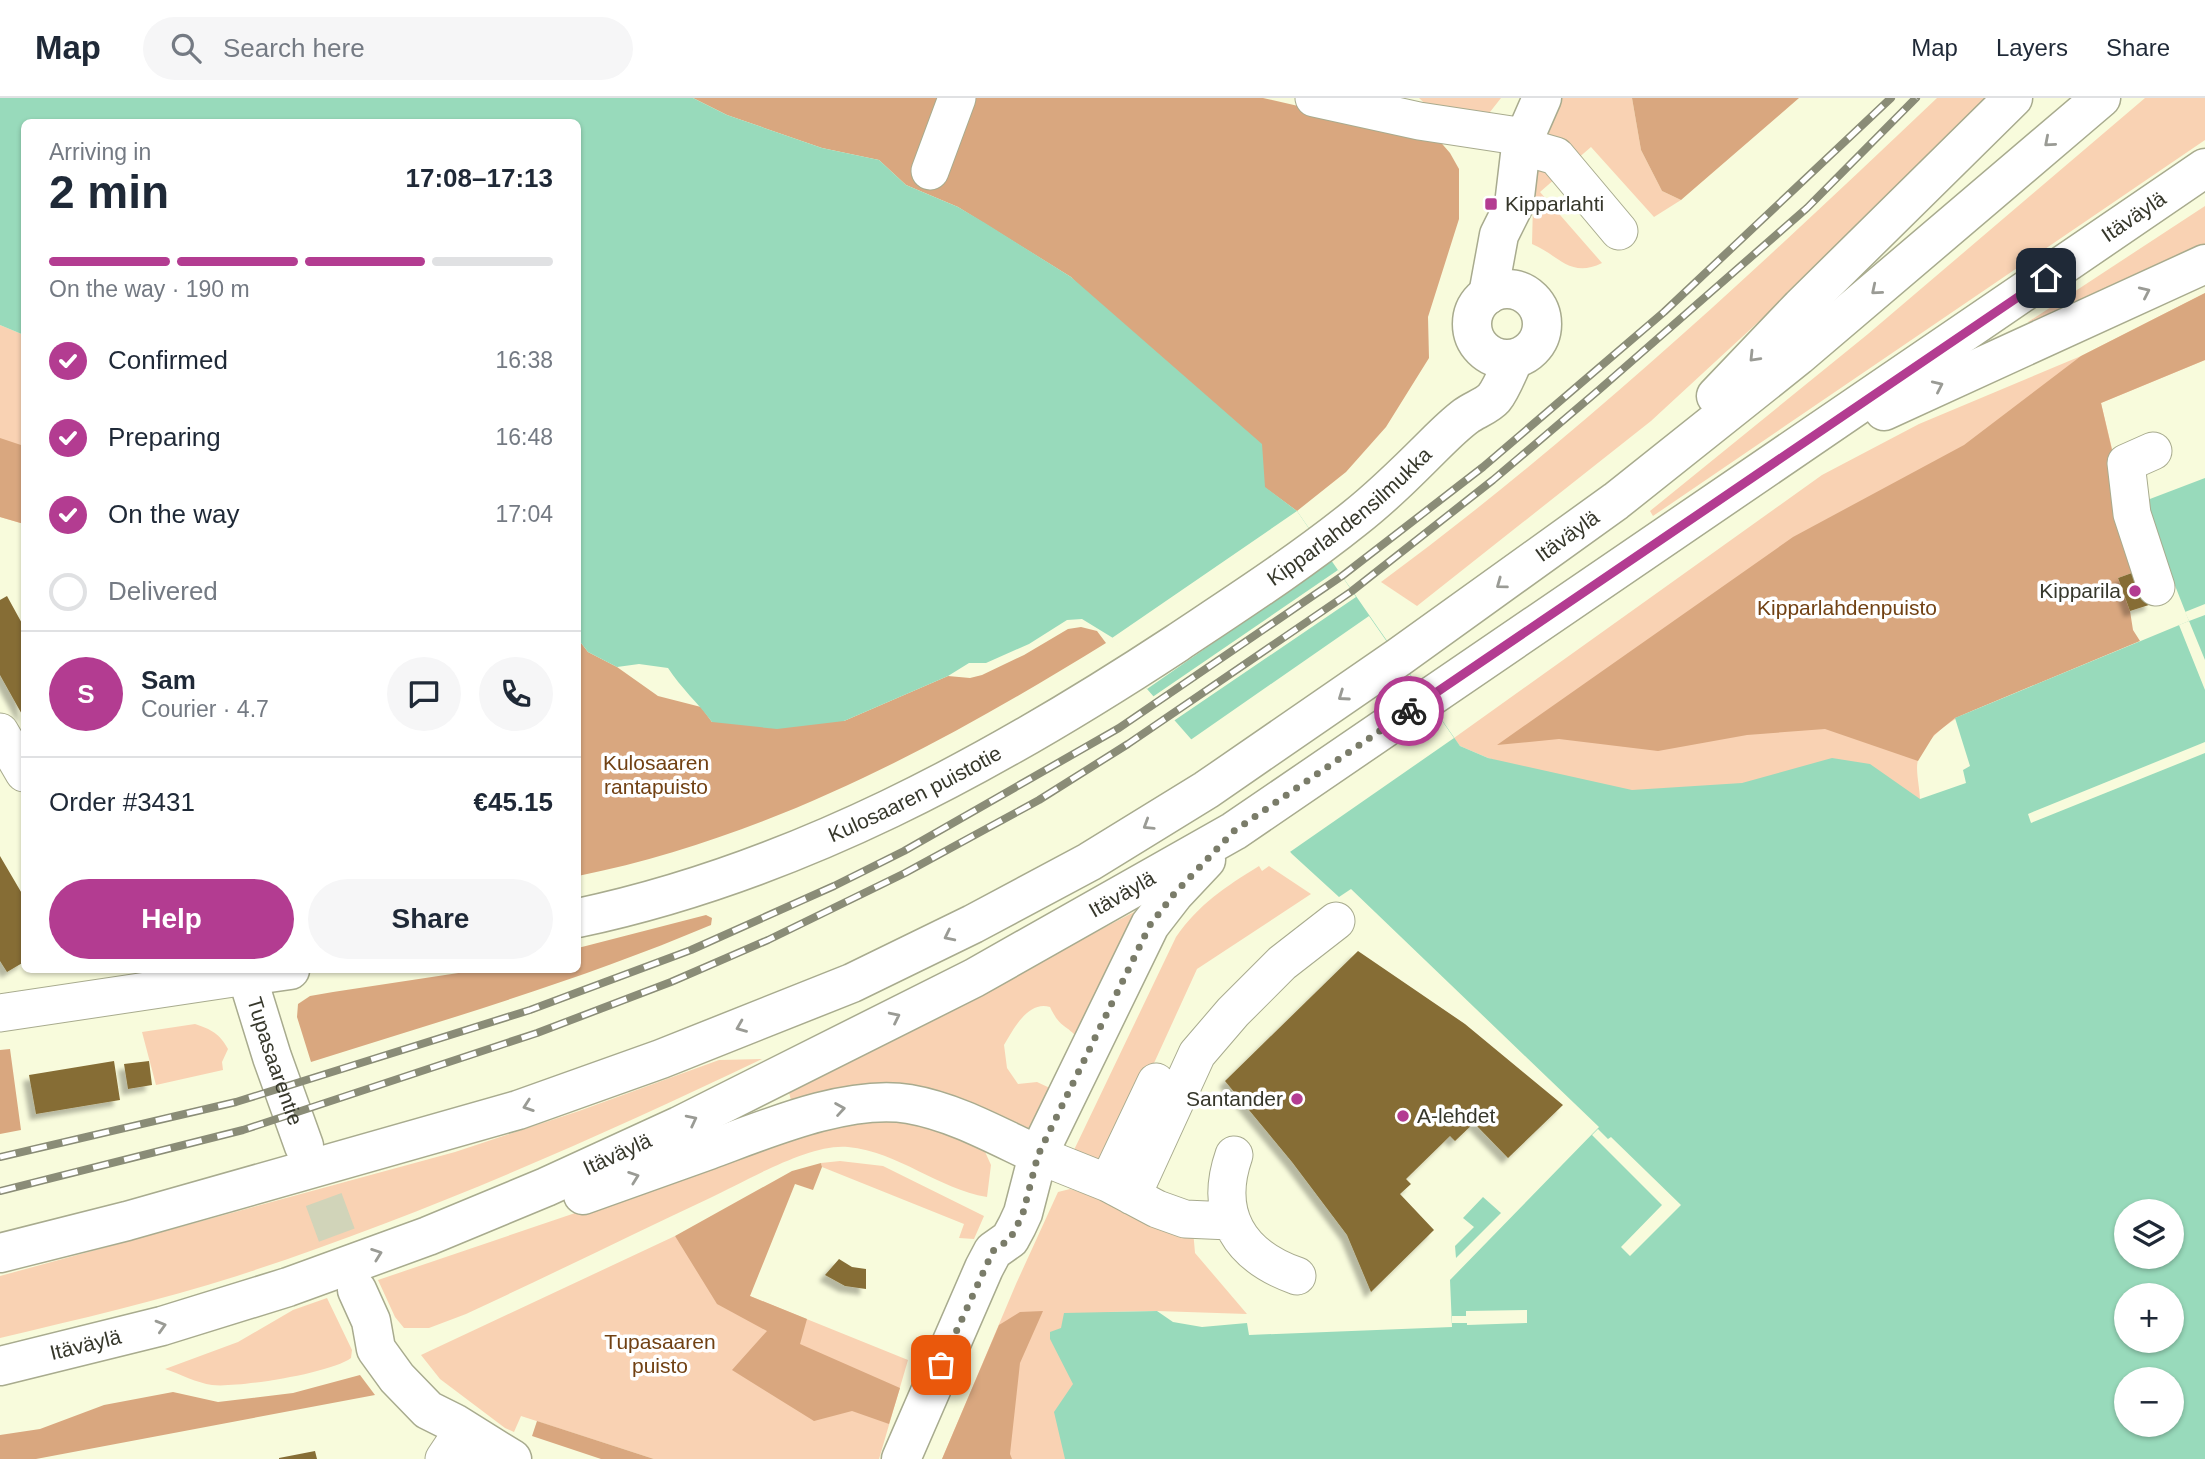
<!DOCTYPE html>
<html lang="en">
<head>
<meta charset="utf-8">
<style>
  :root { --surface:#fff; --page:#f6f6f7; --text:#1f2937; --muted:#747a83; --line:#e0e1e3; --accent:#b33c91 }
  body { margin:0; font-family:Arial,sans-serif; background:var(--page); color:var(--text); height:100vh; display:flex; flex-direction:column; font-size:26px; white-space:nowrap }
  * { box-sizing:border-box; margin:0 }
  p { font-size:23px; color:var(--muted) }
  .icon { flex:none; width:38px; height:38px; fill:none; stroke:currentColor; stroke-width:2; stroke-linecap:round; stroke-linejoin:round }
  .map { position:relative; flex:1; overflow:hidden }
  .details { position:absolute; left:21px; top:21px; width:560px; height:854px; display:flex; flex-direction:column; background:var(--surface); border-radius:10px; box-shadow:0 2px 5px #0004 }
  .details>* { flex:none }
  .controls { position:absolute; left:2114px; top:1101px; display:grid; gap:14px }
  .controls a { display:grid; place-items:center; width:70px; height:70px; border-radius:50%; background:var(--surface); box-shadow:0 2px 5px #0004; font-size:35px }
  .pin { position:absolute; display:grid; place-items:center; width:60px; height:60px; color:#fff; margin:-30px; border-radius:14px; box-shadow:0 4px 10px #0006 }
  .courier { position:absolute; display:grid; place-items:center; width:70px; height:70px; margin:-35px; border:5px solid #b33c91; border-radius:50%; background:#fff; color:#222; box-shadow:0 2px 9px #0007 }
  .headline em { font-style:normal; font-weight:600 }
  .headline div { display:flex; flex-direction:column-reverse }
  .headline { display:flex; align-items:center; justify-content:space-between; height:119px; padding:0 28px }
  h1 { font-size:46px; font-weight:600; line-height:52px }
  .bar { display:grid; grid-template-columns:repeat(4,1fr); gap:10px 7px; align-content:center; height:84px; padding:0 28px }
  .bar i { height:9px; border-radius:5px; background:var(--line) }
  .bar .active { background:var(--accent) }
  .bar p { grid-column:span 4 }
  .line { display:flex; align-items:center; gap:18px; padding:0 28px; border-top:2px solid var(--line) }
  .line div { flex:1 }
  .round { display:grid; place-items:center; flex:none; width:74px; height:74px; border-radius:37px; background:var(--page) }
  ol { padding:0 28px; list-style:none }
  li { display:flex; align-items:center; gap:21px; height:77px }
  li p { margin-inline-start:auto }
  li .icon { padding:7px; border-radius:50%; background:var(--accent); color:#fff; stroke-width:4 }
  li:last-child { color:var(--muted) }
  li i { width:38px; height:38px; border:4px solid var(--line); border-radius:50% }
  .cta { display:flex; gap:14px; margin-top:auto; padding:14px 28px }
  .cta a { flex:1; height:80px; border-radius:42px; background:var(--accent); color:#fff; font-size:28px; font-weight:600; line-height:80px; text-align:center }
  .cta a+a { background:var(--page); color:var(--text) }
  header { display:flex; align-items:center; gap:42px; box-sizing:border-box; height:98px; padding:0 35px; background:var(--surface); border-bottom:2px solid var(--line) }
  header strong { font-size:33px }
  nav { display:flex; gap:38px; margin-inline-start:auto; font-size:24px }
  .search { width:490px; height:63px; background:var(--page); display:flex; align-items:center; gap:18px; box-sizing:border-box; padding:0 24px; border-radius:38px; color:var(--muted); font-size:26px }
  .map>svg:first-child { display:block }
</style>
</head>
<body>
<header>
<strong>Map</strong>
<div class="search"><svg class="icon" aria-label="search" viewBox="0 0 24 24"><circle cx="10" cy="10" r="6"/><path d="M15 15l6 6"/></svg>Search here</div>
<nav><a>Map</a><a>Layers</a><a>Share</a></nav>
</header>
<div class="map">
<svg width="2205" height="1361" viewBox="0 0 2205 1361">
  <defs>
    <filter id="shadow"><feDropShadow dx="-6" dy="6" stdDeviation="2" flood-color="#0004"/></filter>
  </defs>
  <rect width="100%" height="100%" fill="#f8fbdc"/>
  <path fill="#f9d2b3" d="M 1419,0 L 1501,0 L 1490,14 C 1465,18 1436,18 1419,0 Z
    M 1558,0 L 1632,0 L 1641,52 L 1662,93 L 1681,102 L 1654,119 L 1591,49 L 1576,62 L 1540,38 Z
    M 1937,0 L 1991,0 L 1845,144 L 1651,323 L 1417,508 L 1381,484 C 1579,338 1759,169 1937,0 Z
    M 2145,0 L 2205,0 L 2205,42 L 1653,418 L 1650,413 L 1868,236 Z
    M 1534,66 L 1556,80 L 1540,94 L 1602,165 C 1570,181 1559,157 1532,146 Z
    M 2205,108 L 2205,153 L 2040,225 L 2028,224 Z
    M 2205,195 L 2205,262 L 2101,305 L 2128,417 L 1971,613 C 1950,622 1927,639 1918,662 C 1915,672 1920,690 1920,702 L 1823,761 L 1488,660 L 1460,648 L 1454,640 L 1822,377 L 1919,326 L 2081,258 Z
    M 0,227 L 24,237 L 24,426 L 0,419 Z
    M 1259,768 L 1262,773 L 1269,768 L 1311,796 L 1197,871 L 1112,1057 L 1096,1063 L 1074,1052 L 1176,839 C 1199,806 1225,789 1259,768 Z
    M 1136,813 L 1145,815 L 1078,940 C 1064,925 1060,930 1050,909 C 1028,902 1013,932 1004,947 L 1007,970 L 1018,986 L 1037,984 L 1052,991 L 1026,1034 L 792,1007 L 789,994 Z
    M 195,926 C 211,931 220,936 228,951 L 222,964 L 223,972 L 156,987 L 142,934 Z
    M 762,961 C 591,1043 417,1119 237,1178 C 159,1203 79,1221 0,1240 L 0,1178 L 455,1054 L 579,1013 L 719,962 Z
    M 890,1016 L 982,1047 L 991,1067 L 987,1099 C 938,1091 899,1054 848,1049 C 810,1045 746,1083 710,1100 C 629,1138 548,1178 466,1216 L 429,1230 L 404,1230 L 395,1219 L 378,1182 L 590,1110 L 817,1024 Z
    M 840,1063 L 883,1068 L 984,1118 L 974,1141 L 959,1140 L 964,1126 L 822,1069 L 821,1065 Z
    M 1070,1091 L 1092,1098 L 1137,1119 L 1193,1132 L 1195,1155 L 1247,1216 L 1157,1213 L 1108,1214 L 1109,1361 L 942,1361 L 1016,1186 L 1058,1094 Z
    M 675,1138 L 747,1197 L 908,1262 L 879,1361 L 654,1361 L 521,1318 L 514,1334 L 505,1330 L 440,1281 L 421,1257 Z
    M 327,1200 L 352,1252 L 351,1260 C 331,1275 239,1290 212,1287 C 197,1285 180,1276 165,1271 L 238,1244 L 293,1212 Z"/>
  <path fill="#d9a77f" d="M 693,0 L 1263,0 L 1437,40 L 1450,55 L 1459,71 L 1459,121 L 1428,219 L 1429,260 L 1386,329 L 1346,374 L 1297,413 L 1264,389 L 1071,179 L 958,109 L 906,87 L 879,62 L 822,50 L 727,17 Z
    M 1632,0 L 1799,0 L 1681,102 L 1662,93 L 1641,52 Z
    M 2205,195 L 2205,262 L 2101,305 L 2140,472 L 2118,480 L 2130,513 L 2133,532 L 2140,543 L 1955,620 L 1934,637 L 1918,663 L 1825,631 L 1747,637 L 1658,653 L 1559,641 L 1497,647 L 1793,439 L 1964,347 L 2081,258 Z
    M 0,340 L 24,348 L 24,426 L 0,419 Z
    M 1081,529 L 1097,533 L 1106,545 C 941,647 770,739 578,778 L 578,541 L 588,554 L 617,569 L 658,598 L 701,609 L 712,624 L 844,623 L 948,578 L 970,580 L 982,577 L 1024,557 L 1068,531 Z
    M 706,817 L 712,820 L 711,827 C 581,882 445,922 311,964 L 297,919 L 298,906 L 310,898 L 333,894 L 478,872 L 578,872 L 578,850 Z
    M 10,951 L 21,1032 L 0,1036 L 0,952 Z
    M 821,1065 L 822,1069 L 813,1092 L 795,1086 L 750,1198 L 807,1221 L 800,1246 L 900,1290 L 889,1326 L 852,1313 L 814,1323 L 732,1272 L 767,1233 L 717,1206 L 675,1138 L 792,1073 Z
    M 1043,1213 L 1020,1265 L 1010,1356 L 1012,1361 L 942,1361 L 999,1227 L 1020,1214 Z
    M 360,1277 L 375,1297 L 36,1361 L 0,1361 L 0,1337 L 40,1331 L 104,1307 L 173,1294 L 218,1304 L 293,1295 Z
    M 537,1323 L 654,1361 L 601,1361 L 532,1338 Z"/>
  <path fill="#98dabb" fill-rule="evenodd" d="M 0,0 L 693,0 L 727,17 L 822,50 L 879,62 L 906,87 L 958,109 L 985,125 L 1071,179 L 1262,346 L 1265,389 L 1297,413 L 1460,648 L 1488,660 L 1632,692 L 1742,685 L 1832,660 L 1870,666 L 1920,701 L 1966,685 L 1963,672 L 1970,668 L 1955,620 L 2189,523 L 2142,404 L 2205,380 L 2205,1361 L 1065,1361 L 1054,1314 L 1073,1286 L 1050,1241 L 1050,1234 L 1061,1230 L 1064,1215 L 1157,1213 L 1173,1224 L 1202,1229 L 1247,1225 L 1249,1237 L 1452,1229 L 1450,1182 L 1599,1029 L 1351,791 L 1339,799 L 1292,756 L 1147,591 L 1113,540 L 1082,521 L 1067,522 L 1029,546 L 986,565 L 969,565 L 948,578 L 844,623 L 777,631 L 712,624 C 698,605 681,590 668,570 L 639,566 L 617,569 L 588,554 L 578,541 L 578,24 L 24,24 L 24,237 L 0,227 ZM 2126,1113 L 2172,1113 L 2172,1158 L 2126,1158 ZM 2126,1197 L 2172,1197 L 2172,1242 L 2126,1242 ZM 2126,1281 L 2172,1281 L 2172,1326 L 2126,1326 Z
    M 1483,1099 L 1501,1115 L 1456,1160 L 1455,1148 L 1474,1129 L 1463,1120 Z"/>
  <path fill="#f8fbdc" d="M 1297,413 L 1331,463 L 1147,591 L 1112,540 Z
    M 1338,472 L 1356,499 L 1172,624 L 1151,600 Z
    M 2205,506 L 2205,517 L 2189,523 L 2205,562 L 2205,592 L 2179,527 L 2189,523 L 2185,514 Z
    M 1369,518 L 1454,640 L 1287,756 L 1189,643 Z
    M 2205,644 L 2205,655 L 2031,725 L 2028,716 Z
    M 1598,1031 L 1608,1041 L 1611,1039 L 1681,1107 L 1630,1158 L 1621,1149 L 1662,1107 L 1592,1037 Z
    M 1527,1212 L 1527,1225 L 1467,1227 L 1467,1225 L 1452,1225 L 1452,1218 L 1466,1218 L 1466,1213 Z"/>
  <path fill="#866d36" filter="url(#shadow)" d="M 2140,472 L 2152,506 L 2130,513 L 2118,480 Z
    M 7,498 L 24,529 L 24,620 L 0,577 L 0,502 Z
    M 0,758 L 24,799 L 24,864 L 7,874 L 0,863 Z
    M 1358,853 L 1465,926 L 1563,1007 L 1508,1060 L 1474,1025 L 1455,1043 L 1450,1038 L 1406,1081 L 1411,1086 L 1400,1096 L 1434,1132 L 1371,1194 L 1347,1137 L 1292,1064 L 1225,983 Z
    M 114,963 L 120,1002 L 36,1016 L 29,977 Z
    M 149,963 L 152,987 L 128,991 L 124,966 Z
    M 839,1161 L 852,1169 L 866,1171 L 866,1191 L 845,1188 L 825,1177 Z
    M 315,1353 L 317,1361 L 279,1361 L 279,1360 Z"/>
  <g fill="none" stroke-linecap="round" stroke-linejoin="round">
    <path stroke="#d1d4b9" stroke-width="38" stroke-dasharray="38 19" stroke-linecap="butt" d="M 304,1048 L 357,1192"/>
    <defs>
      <path id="minor" d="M 1314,0 L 1419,23 L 1524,39
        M 1521,48 L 1556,58 L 1619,133
        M 930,73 L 957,0
        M 2153,353 L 2126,365 L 2132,416 L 2156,489
        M 0,634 L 24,675
        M 0,915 L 247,878
        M 1038,1057 L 1108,1085 L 1157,1111 L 1185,1121 L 1230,1123
        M 1234,1057 C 1213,1117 1240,1158 1297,1178
        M 1108,1085 L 1156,984
        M 1132,1098 L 1197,956 L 1233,914 L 1282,865 L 1336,823
        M 444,1361 L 452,1349 L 475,1339 L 477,1361"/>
      <g id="major">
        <circle cx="1507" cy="226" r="35"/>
        <path d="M 1488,197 L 1499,137 L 1514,107 L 1521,48 L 1542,0"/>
        <path id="s1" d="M 578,820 C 795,774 993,666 1177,545 C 1237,505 1299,465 1355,420 C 1383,398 1408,373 1433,348 C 1443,338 1454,327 1466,318 C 1474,312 1487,308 1494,300 C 1502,290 1508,273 1514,261"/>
        <path id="s2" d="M 290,872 L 247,878 L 272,959 L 304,1048"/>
        <path d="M 357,1192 L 371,1223 L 376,1251 L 397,1280 L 428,1312 L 454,1325 L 512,1361"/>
        <path d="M 901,1361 L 984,1170 L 993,1153 L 1010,1141 L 1017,1128 L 1023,1115 L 1038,1057"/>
      </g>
      <g id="highway">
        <path d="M 1716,298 L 1801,209 L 2013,0"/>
        <path d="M 1884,313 L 2205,166"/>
        <path d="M 583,1097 C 625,1082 667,1067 709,1052 C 766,1031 848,996 909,1006 C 955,1014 997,1038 1038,1057 L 1150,827 L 1174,796 L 1206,762"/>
        <path id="s3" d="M 0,1155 L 127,1123 L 518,1012 L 661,961 L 852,885 L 973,826 L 1089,764 L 1206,692 L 1399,559 L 1616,403 L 1798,258 L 2101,0"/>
        <path id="s4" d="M 0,1268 L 162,1228 L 288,1189 L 428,1138 L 546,1089 L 679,1028 L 974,880 L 1234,733 L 2205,70"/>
      </g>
    </defs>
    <use href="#minor" stroke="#a8ab8e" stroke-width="39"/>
    <use href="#major" stroke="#a8ab8e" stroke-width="41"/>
    <use href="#highway" stroke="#a8ab8e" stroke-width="41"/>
    <use href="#minor" stroke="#fff" stroke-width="37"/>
    <use href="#major" stroke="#fff" stroke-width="38"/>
    <use href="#highway" stroke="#fff" stroke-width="38"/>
    <defs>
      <path id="rail" d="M 0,1059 L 236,1004 L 530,912 L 691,852 L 834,788 L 904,753 L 1119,630 L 1342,478 L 1483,369 L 1664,214 L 1891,0
        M 0,1093 L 243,1032 L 537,935 L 671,884 L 768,842 L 905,775 L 1039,702 L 1128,646 L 1352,493 L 1493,382 L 1600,291 L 1807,110 L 1916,0"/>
    </defs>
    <use href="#rail" stroke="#8a8c77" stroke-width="8"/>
    <use href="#rail" stroke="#fff" stroke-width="5" stroke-dasharray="16" stroke-linecap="butt"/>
  </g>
  <defs><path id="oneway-chevron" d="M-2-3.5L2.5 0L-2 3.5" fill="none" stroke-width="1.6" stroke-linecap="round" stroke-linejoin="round" transform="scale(1.75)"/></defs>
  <g stroke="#9a9b95">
    <use href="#oneway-chevron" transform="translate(2049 44) rotate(139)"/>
    <use href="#oneway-chevron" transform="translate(1876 192) rotate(140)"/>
    <use href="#oneway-chevron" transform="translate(2145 194) rotate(-25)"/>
    <use href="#oneway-chevron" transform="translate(1754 259) rotate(134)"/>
    <use href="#oneway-chevron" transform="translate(1938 288) rotate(-25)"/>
    <use href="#oneway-chevron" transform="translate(1501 486) rotate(144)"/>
    <use href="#oneway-chevron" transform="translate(1343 598) rotate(145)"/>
    <use href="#oneway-chevron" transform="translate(1148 727) rotate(148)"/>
    <use href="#oneway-chevron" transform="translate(949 838) rotate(154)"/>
    <use href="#oneway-chevron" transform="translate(895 919) rotate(-26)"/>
    <use href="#oneway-chevron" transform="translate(741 929) rotate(158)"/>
    <use href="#oneway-chevron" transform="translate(528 1008) rotate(161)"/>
    <use href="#oneway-chevron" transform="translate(840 1011) rotate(-9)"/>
    <use href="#oneway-chevron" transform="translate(692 1022) rotate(-27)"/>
    <use href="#oneway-chevron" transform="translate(634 1079) rotate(-20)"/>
    <use href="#oneway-chevron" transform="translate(377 1156) rotate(-20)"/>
    <use href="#oneway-chevron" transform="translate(161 1228) rotate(-16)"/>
  </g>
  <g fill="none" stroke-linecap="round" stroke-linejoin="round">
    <path stroke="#7a7c69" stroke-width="7" stroke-dasharray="0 12.6" d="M 941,1267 L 993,1153 L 1010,1141 L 1017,1128 L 1023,1115 L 1038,1057 L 1150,827 L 1174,796 L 1234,733 L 1409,613"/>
    <path stroke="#b33c91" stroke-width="9" d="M 1409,613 L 2046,180"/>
  </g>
  <g fill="#b33c91" stroke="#fff" stroke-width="2.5">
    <rect x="1484" y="99" width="14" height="14" rx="3.5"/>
    <circle cx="2135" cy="493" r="7"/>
    <circle cx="1297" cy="1001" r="7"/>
    <circle cx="1403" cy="1018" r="7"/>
  </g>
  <g text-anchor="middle" stroke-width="7" stroke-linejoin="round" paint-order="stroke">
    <g font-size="21" fill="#36372b" stroke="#fff" text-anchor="start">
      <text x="1505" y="113">Kipparlahti</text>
      <text x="2121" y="500" text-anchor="end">Kipparila</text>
      <text x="1283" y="1008" text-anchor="end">Santander</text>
      <text x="1417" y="1025">A-lehdet</text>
    </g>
    <g font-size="21" fill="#36372b" stroke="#fff">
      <text dy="7" stroke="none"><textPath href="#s4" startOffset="2440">Itäväylä</textPath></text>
      <text dy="7" stroke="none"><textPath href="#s1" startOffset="877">Kipparlahdensilmukka</textPath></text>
      <text dy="7" stroke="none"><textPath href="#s3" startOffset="1740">Itäväylä</textPath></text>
      <text dy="7" stroke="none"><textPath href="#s1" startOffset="360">Kulosaaren puistotie</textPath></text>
      <text dy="7" stroke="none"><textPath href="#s4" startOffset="1222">Itäväylä</textPath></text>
      <text dy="7" stroke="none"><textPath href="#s2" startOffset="133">Tupasaarentie</textPath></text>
      <text dy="7" stroke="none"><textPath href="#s4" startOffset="654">Itäväylä</textPath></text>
      <text dy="7" stroke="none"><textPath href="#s4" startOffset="88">Itäväylä</textPath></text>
    </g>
    <g font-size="21" fill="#714113" stroke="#fff">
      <text x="1847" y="517">Kipparlahdenpuisto</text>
      <text x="656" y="672">Kulosaaren<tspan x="656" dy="24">rantapuisto</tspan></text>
      <text x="660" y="1251">Tupasaaren<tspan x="660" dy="24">puisto</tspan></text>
    </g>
  </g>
</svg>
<div class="controls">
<a><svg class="icon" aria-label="layers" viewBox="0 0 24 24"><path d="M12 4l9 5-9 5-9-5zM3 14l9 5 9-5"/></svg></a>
<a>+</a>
<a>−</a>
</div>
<div class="pin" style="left:941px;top:1267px;background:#ea580c"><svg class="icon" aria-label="bag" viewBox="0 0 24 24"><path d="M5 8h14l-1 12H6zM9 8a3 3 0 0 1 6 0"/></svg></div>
<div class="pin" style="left:2046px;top:180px;background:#1f2937"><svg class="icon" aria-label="home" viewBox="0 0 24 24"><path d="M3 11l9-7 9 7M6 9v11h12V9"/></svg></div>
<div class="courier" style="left:1409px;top:613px"><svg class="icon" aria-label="bike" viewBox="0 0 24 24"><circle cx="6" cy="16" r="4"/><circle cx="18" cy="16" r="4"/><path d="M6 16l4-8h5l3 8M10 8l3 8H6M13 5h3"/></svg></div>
<section class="details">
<div class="headline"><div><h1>2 min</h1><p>Arriving in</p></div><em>17:08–17:13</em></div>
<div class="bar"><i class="active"></i><i class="active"></i><i class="active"></i><i></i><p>On the way · 190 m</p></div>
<ol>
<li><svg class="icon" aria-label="check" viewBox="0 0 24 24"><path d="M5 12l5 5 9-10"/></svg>Confirmed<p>16:38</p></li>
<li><svg class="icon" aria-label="check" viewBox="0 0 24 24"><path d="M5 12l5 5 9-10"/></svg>Preparing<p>16:48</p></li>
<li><svg class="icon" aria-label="check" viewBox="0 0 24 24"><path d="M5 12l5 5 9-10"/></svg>On the way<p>17:04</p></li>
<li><i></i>Delivered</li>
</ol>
<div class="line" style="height:126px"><b class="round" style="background:var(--accent);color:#fff">S</b><div><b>Sam</b><p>Courier · 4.7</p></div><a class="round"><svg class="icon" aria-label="chat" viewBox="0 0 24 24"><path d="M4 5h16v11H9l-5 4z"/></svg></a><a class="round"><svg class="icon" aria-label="phone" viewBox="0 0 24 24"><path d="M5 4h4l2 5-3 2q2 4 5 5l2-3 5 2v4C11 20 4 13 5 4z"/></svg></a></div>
<div class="line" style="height:91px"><div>Order #3431</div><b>€45.15</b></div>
<div class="cta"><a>Help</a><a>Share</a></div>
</section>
</div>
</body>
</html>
